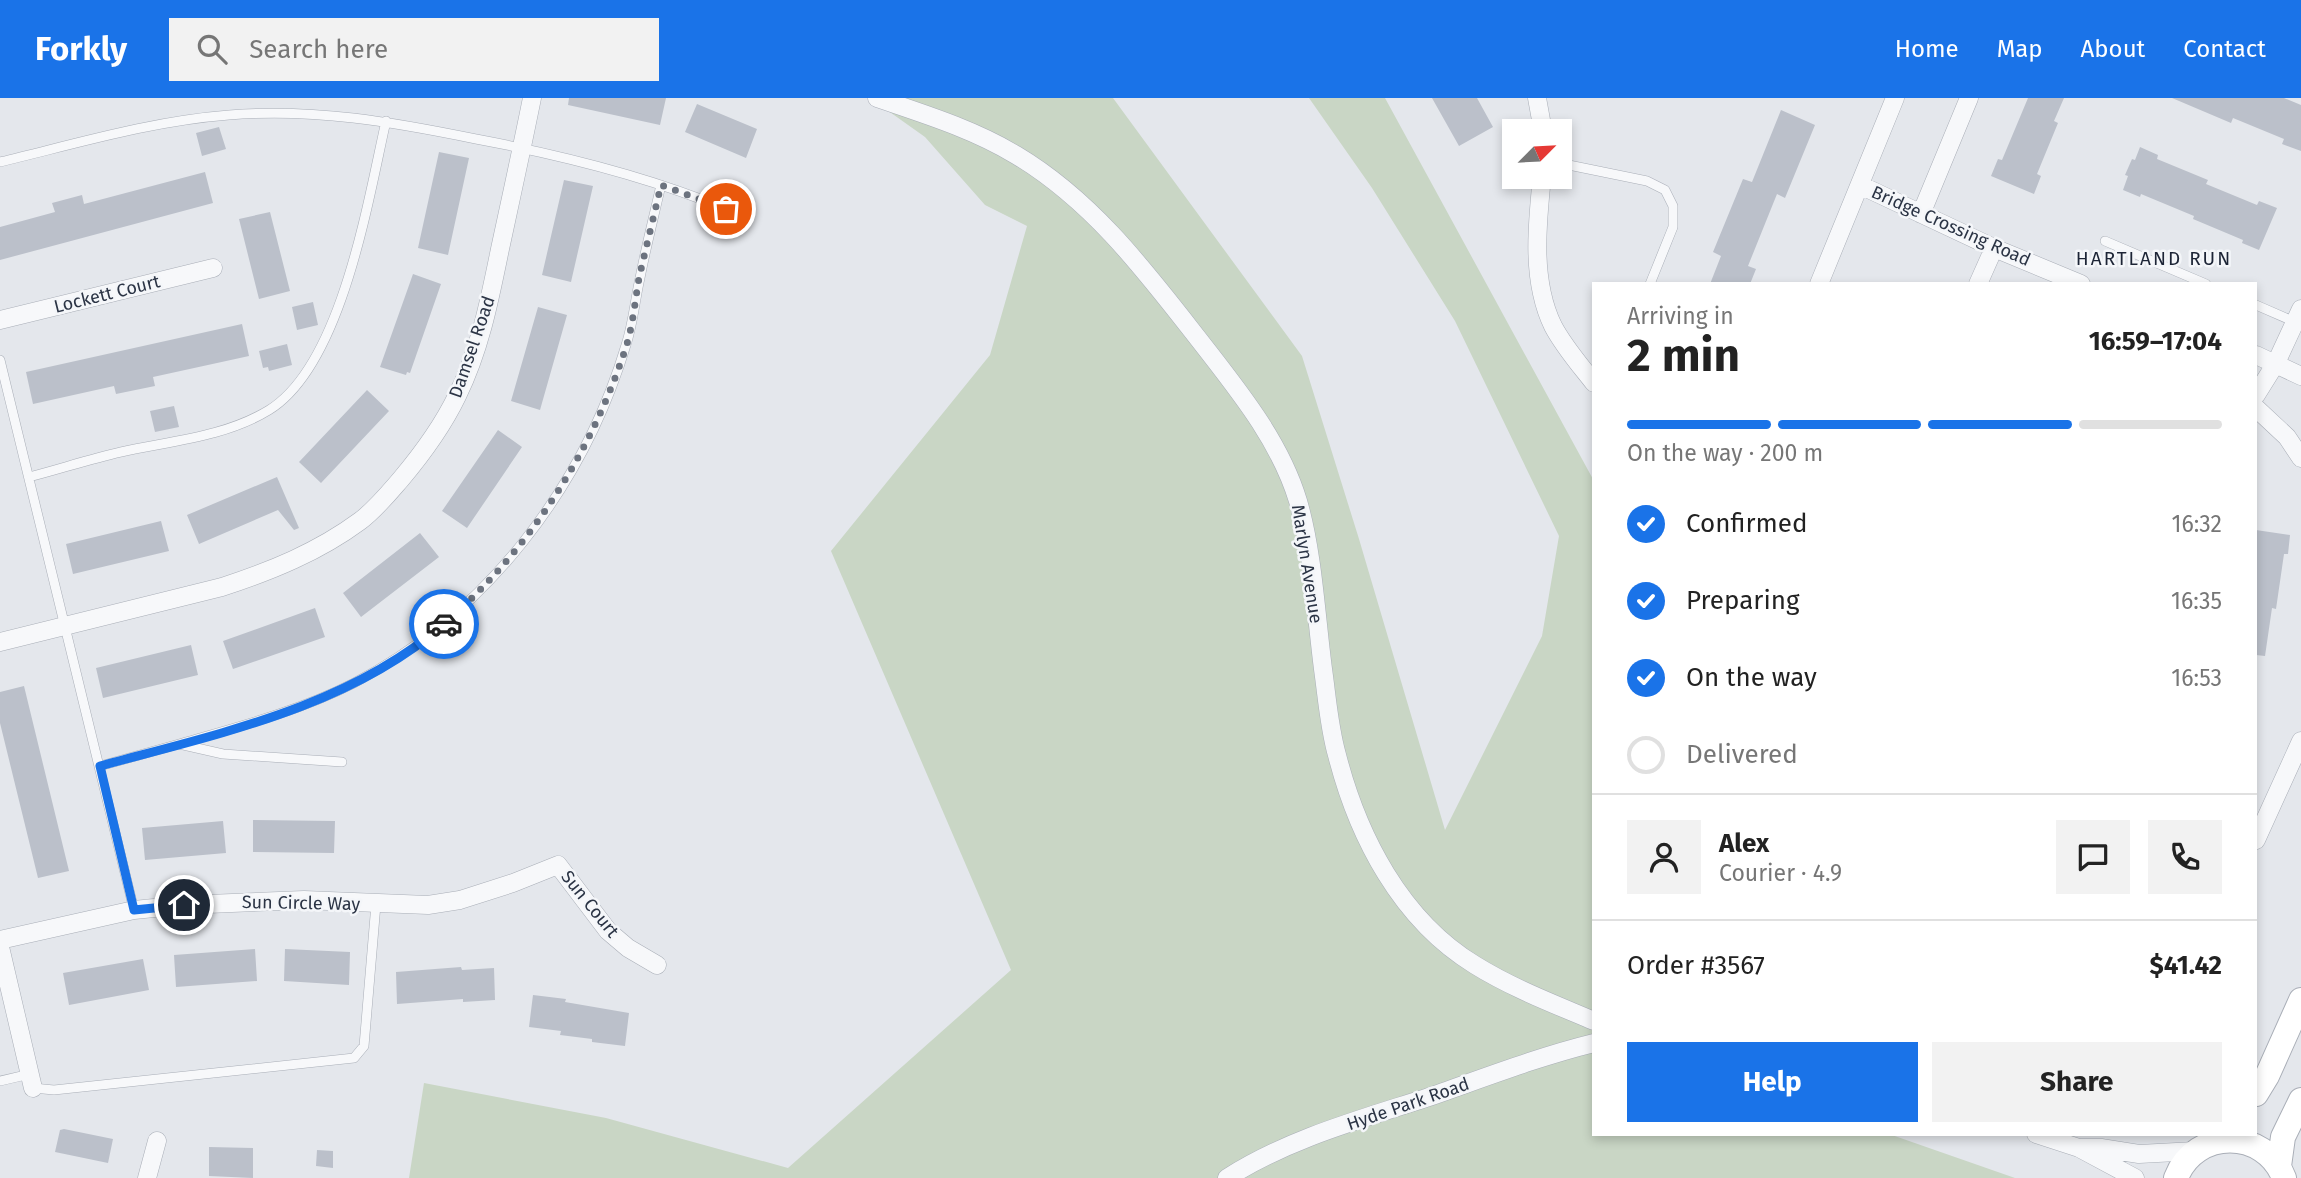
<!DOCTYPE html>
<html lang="en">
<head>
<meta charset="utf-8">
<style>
  :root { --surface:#fff; --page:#f2f2f2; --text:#222; --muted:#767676; --line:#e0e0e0; --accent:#1a73e8 }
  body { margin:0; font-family:"Fira Sans",sans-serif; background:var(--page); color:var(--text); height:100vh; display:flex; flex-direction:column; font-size:26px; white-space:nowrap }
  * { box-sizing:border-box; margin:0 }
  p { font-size:23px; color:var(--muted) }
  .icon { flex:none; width:38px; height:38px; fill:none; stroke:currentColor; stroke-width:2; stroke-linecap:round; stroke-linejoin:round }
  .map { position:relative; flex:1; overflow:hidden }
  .panel { position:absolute; left:1592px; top:184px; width:665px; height:854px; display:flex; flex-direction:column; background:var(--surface); border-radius:0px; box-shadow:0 4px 10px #0003 }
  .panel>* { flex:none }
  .needle { width:46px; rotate:66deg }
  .buttons { position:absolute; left:1502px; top:21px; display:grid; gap:14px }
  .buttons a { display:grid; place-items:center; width:70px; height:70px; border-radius:0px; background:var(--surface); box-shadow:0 4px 10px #0003; font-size:35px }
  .pin { position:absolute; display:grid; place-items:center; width:60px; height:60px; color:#fff; margin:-30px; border:4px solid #fff; border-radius:50%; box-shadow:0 2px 7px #0007 }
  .courier { position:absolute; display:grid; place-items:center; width:70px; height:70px; margin:-35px; border:5px solid #1a73e8; border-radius:50%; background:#fff; color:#222; box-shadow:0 2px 9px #0007 }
  .headline em { font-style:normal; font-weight:700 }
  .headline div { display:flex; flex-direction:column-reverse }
  .headline { display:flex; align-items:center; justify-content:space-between; height:119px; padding:0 35px }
  h1 { font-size:46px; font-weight:700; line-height:52px }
  .bar { display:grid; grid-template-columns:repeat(4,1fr); gap:10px 7px; align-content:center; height:84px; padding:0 35px }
  .bar i { height:9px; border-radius:5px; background:var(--line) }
  .bar .active { background:var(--accent) }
  .bar p { grid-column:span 4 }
  .line { display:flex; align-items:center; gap:18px; padding:0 35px; border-top:2px solid var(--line) }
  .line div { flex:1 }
  .round { display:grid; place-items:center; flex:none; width:74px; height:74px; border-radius:0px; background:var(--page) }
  ol { padding:0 35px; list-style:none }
  li { display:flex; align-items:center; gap:21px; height:77px }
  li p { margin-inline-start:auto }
  li .icon { padding:7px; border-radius:50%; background:var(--accent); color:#fff; stroke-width:4 }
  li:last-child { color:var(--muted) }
  li i { width:38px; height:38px; border:4px solid var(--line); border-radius:50% }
  .cta { display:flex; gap:14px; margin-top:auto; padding:14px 35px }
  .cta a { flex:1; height:80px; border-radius:0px; background:var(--accent); color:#fff; font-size:28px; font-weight:700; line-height:80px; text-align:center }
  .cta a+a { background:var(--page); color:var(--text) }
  header { display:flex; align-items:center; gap:42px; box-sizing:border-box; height:98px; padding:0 35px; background:var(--accent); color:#fff }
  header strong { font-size:33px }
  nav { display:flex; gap:38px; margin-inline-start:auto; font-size:24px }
  .search { width:490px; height:63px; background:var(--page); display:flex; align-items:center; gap:18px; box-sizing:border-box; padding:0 24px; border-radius:0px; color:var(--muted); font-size:26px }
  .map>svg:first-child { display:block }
</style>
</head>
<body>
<header>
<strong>Forkly</strong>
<div class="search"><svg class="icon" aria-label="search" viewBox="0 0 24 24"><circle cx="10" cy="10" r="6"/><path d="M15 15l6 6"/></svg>Search here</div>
<nav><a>Home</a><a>Map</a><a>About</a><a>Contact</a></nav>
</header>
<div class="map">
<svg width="2301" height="1080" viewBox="0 0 2301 1080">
  <rect width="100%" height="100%" fill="#e4e7ec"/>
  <path fill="#c9d6c5" d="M 870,0 L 1113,0 L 1302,258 L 1359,441 L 1445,732 L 1542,538 L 1559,438 L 1455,223 L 1372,90 L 1309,0 L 1385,0 L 1594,383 L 1594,1036 L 1889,1036 L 2015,1080 L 409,1080 L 424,985 L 606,1020 L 788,1070 L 1011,872 L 831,453 L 990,257 L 1027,128 L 985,107 L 925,39 Z"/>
  <path fill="#bbc0ca" d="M 569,0 L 666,0 L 660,27 L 568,7 Z
    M 1432,0 L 1477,0 L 1493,29 L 1459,48 Z
    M 2028,0 L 2064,0 L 2054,23 L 2058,25 L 2037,76 L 2041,78 L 2034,96 L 1991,78 L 1998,61 L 2002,62 Z
    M 2172,0 L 2284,0 L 2301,7 L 2301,53 L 2282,46 L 2284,41 L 2233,20 L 2231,25 Z
    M 697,6 L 757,31 L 746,60 L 685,34 Z
    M 1781,12 L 1815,27 L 1785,100 L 1777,96 L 1748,168 L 1756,171 L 1750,186 L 1710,186 L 1721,158 L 1713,154 L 1743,81 L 1752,84 Z
    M 219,29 L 226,51 L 202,58 L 196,35 Z
    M 2140,49 L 2158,57 L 2157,61 L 2208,82 L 2206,86 L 2257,107 L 2259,103 L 2277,110 L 2259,152 L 2242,145 L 2243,142 L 2193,121 L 2194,118 L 2141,96 L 2140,99 L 2123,92 L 2128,78 L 2125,77 L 2132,61 L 2135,62 Z
    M 439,54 L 469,60 L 448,157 L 418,150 Z
    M 205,74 L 213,105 L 0,162 L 0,129 L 55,114 L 52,105 L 82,97 L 84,106 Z
    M 564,82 L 593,88 L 571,184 L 542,177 Z
    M 270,114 L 290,193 L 259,201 L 239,121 Z
    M 413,176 L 441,186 L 410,275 L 407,274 L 406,277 L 380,269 Z
    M 313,204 L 318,227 L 297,232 L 292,209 Z
    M 538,209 L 567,217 L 540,312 L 511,303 Z
    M 242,226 L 249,258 L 153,279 L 155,288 L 116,296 L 114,288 L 33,306 L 26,274 Z
    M 287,246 L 292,267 L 269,273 L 268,269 L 263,270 L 259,253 Z
    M 367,292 L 389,313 L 321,385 L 299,364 Z
    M 174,308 L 179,329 L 155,334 L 150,313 Z
    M 498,332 L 522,349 L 467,430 L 442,413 Z
    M 277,379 L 299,430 L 294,432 L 278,412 L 199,446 L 187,417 Z
    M 161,423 L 169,453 L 73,476 L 66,446 Z
    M 2256,432 L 2290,437 L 2288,456 L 2284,456 L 2276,511 L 2272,510 L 2265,558 L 2256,557 Z
    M 420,435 L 439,459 L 361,519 L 343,495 Z
    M 315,510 L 325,539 L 233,571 L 223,543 Z
    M 191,547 L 198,577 L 103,600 L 96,570 Z
    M 24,588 L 69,773 L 38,780 L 0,625 L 0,594 Z
    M 253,722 L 335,723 L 334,755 L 253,754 Z
    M 223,723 L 226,755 L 145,762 L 142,730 Z
    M 255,851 L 257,883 L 176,889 L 174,857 Z
    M 285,851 L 350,854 L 349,887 L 284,883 Z
    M 143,861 L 149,892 L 69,907 L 63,875 Z
    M 461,869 L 462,872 L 494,870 L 495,902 L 463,904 L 463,901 L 397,906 L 396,874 Z
    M 533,897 L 566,901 L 565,904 L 629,915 L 625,948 L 592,944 L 592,941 L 560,937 L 561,933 L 529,929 Z
    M 64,1031 L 113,1041 L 108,1065 L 55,1054 L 60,1032 Z
    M 209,1049 L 253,1050 L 253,1080 L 209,1078 Z
    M 317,1052 L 333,1053 L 333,1070 L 316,1068 Z"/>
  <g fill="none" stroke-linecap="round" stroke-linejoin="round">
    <defs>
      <path id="service" d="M 0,64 C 75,46 151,23 229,17 C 314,10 393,24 476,41 C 561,57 647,78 726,111
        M 1559,65 L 1647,83 L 1665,92 L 1673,108 L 1673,129 L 1650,186
        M 2105,143 L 2206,186
        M 2256,207 L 2295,224
        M 0,262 L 134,812
        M 29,379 C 60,371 90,361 121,354 C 170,343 225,339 269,312 C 342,267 368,102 386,23
        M 179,646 C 238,629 299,613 354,585 C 486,516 583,390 626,247 C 633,226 635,202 640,180 C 646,149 654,118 661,87
        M 100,668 L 179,646 L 223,656 L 342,664
        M 0,983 L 30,976
        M 33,990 L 54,992 L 354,960 L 364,948 L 376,806"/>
      <path id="minor" d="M 877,0 C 924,16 973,31 1016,57 C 1093,103 1146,174 1200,243 C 1238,292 1280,343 1298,403 C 1313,454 1316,517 1323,571 C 1327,599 1329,629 1337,657 C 1358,739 1401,822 1475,867 C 1512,890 1554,906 1594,923
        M 1537,0 L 1543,33
        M 1542,79 C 1537,127 1531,183 1553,228 C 1564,249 1580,267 1594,285
        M 1860,87 L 1994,150 L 2081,186
        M 1921,116 L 1969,0
        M 1819,186 L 1895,0
        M 1978,186 L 1994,150
        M 0,222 L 213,170
        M 2256,257 L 2301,278
        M 2256,297 L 2276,265 L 2301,211
        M 2256,310 L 2287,339 L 2301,360
        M 0,544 L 222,489 C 271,473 318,454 360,423 C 375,412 388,396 401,381 C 422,356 443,327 457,298 C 480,252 490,200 500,151 C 511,100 522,50 532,0
        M 2256,742 L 2301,643
        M 0,842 L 134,812 L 184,807 L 304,802 L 428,807 L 460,802 L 513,785 L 558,767 L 608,833 L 628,850 L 657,867
        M 0,849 L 33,990
        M 2036,1036 L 2079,1050 L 2135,1080
        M 2079,1050 L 2101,1050 L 2139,1056 L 2195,1053
        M 147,1080 L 157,1043
        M 1227,1080 C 1288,1041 1358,1022 1426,1000 C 1481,981 1537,959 1594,945"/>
      <path id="secondary" d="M 2256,996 L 2267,978 L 2301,902
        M 2279,1068 L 2283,1039 L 2301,1002
        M 2176,1080 C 2195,1030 2265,1030 2284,1080"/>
    </defs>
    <use href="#service" stroke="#a9aeb7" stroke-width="10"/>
    <use href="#minor" stroke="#a9aeb7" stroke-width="19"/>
    <use href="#secondary" stroke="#a9aeb7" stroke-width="26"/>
    <use href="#service" stroke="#f7f8fa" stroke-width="9"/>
    <use href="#minor" stroke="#f7f8fa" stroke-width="18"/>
    <use href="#secondary" stroke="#fff" stroke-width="24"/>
  </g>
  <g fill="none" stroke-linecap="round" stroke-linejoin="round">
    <path stroke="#6c737f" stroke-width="7" stroke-dasharray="0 12.6" d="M 444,526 C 529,452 591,356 626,249 C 633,227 635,203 639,180 C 646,149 654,118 661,87 L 726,111"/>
    <path stroke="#1a73e8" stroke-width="9" d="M 184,807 L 134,812 L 100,668 C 217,636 349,609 444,526"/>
  </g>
  <g text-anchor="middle" stroke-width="5" stroke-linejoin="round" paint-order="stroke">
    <g font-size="18" fill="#2b3445" stroke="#f4f6f9">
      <text transform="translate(1951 128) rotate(24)" y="6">Bridge Crossing Road</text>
      <text transform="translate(107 196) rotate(-14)" y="6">Lockett Court</text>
      <text transform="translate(472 249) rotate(-71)" y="6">Damsel Road</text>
      <text transform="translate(1307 466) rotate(81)" y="6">Marlyn Avenue</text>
      <text transform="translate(301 805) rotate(1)" y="6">Sun Circle Way</text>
      <text transform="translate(590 806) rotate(51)" y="6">Sun Court</text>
      <text transform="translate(1408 1006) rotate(-19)" y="6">Hyde Park Road</text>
    </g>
    <g font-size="19" letter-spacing="2" fill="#1d2536" stroke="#f4f6f9">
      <text x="2154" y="167">HARTLAND RUN</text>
    </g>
  </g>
</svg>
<div class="buttons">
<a><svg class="needle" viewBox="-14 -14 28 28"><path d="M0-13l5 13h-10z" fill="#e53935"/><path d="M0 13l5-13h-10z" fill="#767676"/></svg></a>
</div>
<div class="pin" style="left:726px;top:111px;background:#ea580c"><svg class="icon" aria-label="bag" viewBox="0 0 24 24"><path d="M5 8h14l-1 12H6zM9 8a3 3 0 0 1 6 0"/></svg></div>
<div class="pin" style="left:184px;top:807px;background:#1f2937"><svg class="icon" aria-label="home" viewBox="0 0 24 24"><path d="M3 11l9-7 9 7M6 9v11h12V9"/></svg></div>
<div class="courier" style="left:444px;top:526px"><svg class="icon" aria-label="car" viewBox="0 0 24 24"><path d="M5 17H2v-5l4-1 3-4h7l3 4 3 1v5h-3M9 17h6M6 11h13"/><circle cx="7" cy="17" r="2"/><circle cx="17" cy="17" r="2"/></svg></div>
<section class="panel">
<div class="headline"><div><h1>2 min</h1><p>Arriving in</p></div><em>16:59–17:04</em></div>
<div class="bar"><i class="active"></i><i class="active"></i><i class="active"></i><i></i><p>On the way · 200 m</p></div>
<ol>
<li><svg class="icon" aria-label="check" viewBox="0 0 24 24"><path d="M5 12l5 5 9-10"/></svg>Confirmed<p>16:32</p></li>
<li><svg class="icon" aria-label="check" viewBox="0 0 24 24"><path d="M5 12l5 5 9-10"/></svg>Preparing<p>16:35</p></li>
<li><svg class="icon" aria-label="check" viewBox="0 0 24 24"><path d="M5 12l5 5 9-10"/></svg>On the way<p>16:53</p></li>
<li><i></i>Delivered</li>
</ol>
<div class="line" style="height:126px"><a class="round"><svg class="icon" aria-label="person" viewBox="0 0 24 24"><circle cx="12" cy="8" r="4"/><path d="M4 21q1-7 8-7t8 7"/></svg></a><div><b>Alex</b><p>Courier · 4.9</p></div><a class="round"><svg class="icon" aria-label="chat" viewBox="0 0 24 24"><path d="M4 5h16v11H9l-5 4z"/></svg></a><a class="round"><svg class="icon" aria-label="phone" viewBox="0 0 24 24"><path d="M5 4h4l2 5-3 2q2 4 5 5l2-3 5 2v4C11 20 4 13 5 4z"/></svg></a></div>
<div class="line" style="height:91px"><div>Order #3567</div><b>$41.42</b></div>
<div class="cta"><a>Help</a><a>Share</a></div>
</section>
</div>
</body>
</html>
